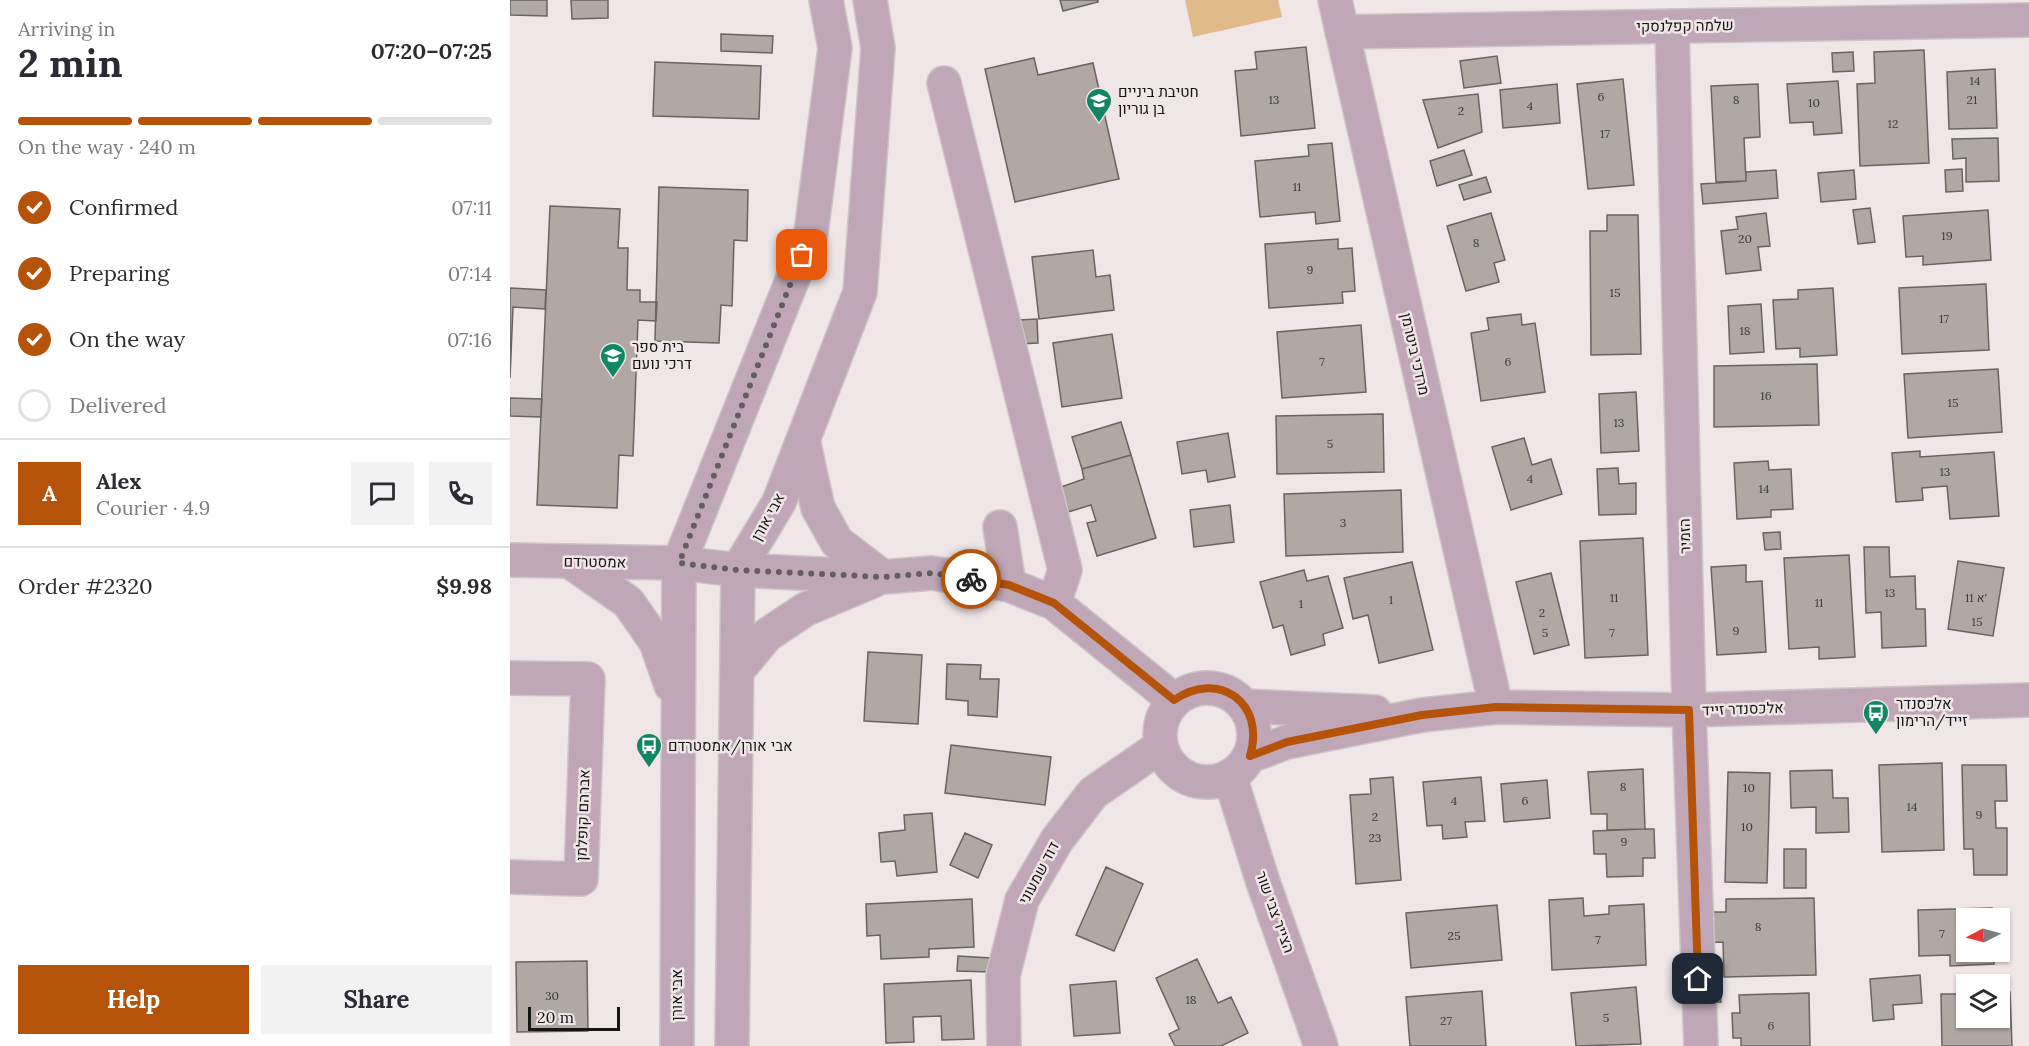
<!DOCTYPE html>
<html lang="en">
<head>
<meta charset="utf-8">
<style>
  :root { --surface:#fff; --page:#f2f2f3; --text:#2b2b33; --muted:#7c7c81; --line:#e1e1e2; --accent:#b45309 }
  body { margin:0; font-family:Lora,Heebo,serif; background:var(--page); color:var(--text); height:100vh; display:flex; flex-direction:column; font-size:22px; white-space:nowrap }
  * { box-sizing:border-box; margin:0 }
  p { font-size:20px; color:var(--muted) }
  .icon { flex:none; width:33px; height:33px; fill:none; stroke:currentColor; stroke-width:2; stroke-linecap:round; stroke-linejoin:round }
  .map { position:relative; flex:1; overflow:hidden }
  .details { display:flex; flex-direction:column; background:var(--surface); width:510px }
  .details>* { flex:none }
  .needle { width:39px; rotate:264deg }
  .buttons { position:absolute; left:1446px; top:908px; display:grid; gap:12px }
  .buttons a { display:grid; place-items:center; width:54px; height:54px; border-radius:0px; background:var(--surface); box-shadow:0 2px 4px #0004; font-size:30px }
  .scale { position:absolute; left:18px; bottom:15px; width:92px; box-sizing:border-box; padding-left:6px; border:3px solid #171414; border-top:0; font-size:16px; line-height:21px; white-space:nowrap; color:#171414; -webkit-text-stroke:4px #f0e6e7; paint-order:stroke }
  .pin { position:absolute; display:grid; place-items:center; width:51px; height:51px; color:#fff; margin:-26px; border-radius:12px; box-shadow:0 3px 9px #0006 }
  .courier { position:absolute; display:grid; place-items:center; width:60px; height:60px; margin:-30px; border:4px solid #b45309; border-radius:50%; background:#fff; color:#222; box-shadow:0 2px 8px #0007 }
  .head em { font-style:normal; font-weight:800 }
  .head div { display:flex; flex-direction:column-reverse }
  .head { display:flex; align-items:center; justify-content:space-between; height:102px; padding:0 18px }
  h1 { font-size:39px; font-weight:800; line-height:45px }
  .bar { display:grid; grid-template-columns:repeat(4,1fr); gap:9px 6px; align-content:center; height:72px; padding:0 18px }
  .bar i { height:8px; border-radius:4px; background:var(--line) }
  .bar .current { background:var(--accent) }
  .bar p { grid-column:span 4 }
  .line { display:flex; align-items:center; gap:15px; padding:0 18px; border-top:2px solid var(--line) }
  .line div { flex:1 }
  .round { display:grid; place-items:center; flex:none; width:63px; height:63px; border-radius:0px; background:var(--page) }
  ol { padding:0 18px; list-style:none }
  li { display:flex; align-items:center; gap:18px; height:66px }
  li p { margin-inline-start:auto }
  li .icon { padding:6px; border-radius:50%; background:var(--accent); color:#fff; stroke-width:4 }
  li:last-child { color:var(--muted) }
  li i { width:33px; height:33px; border:3px solid var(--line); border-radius:50% }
  .cta { display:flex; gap:12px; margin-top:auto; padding:12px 18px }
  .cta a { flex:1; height:69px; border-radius:0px; background:var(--accent); color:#fff; font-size:24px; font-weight:800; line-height:69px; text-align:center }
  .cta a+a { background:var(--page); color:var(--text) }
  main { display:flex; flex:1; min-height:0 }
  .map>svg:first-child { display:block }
</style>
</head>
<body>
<main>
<section class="details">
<div class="head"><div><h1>2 min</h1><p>Arriving in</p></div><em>07:20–07:25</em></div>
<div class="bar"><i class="current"></i><i class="current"></i><i class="current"></i><i></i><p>On the way · 240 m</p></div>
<ol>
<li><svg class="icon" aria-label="check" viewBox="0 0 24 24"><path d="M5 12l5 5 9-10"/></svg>Confirmed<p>07:11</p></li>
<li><svg class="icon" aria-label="check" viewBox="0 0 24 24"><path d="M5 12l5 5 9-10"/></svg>Preparing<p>07:14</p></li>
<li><svg class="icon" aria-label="check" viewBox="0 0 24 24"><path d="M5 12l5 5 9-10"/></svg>On the way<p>07:16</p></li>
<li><i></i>Delivered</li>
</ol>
<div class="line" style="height:108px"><b class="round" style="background:var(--accent);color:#fff">A</b><div><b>Alex</b><p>Courier · 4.9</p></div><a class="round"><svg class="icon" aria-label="chat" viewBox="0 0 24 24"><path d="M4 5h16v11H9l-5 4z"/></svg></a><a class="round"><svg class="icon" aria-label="phone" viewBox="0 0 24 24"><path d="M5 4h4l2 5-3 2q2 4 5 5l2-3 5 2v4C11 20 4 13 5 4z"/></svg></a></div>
<div class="line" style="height:78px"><div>Order #2320</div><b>$9.98</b></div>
<div class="cta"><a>Help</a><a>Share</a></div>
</section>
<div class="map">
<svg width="1519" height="1046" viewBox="0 0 1519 1046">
  <rect width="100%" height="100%" fill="#f0e6e7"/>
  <path fill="#e0ba88" d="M 675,0 L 768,0 L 772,17 L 683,37 Z"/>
  <path fill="#b1a8a5" stroke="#6b6361" stroke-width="1.5" d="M 0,0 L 37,0 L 37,16 L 0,15 Z
    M 61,0 L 98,0 L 98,18 L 62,19 Z
    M 550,0 L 588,0 L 588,2 L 553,11 Z
    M 211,34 L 263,36 L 262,53 L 211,51 Z
    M 796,47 L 805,128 L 731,136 L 725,71 L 747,69 L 745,52 Z
    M 1414,50 L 1419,163 L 1350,166 L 1347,84 L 1365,83 L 1364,52 Z
    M 1343,52 L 1344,71 L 1323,72 L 1322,53 Z
    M 987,56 L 991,83 L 954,88 L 950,61 Z
    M 524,58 L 528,75 L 583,63 L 609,179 L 505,202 L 475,69 Z
    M 145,62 L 251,66 L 249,119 L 143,116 Z
    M 1485,69 L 1487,128 L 1439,129 L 1437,72 Z
    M 1113,79 L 1124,185 L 1078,189 L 1067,84 Z
    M 1328,81 L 1332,133 L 1304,135 L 1303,122 L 1280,123 L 1277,84 Z
    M 1047,84 L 1050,123 L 993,128 L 990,90 Z
    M 1248,84 L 1250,137 L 1234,138 L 1236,181 L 1206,182 L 1201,86 Z
    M 968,94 L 972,132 L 928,148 L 913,100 Z
    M 1488,138 L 1489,181 L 1456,182 L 1456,158 L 1443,159 L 1442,139 Z
    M 822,143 L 830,221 L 806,224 L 805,212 L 750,217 L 745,161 L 799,156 L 798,145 Z
    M 954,150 L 962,175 L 927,186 L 920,161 Z
    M 1452,169 L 1453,191 L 1436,192 L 1435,170 Z
    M 1266,170 L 1268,198 L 1193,204 L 1191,184 L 1236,181 L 1236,172 Z
    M 1344,170 L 1346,199 L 1311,202 L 1308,173 Z
    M 976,177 L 981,192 L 954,200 L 949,185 Z
    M 149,187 L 238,190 L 237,241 L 224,240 L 222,306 L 211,305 L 209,343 L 145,341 Z
    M 40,206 L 110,209 L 108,248 L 118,248 L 117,290 L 130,290 L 130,302 L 147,302 L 146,321 L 128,320 L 123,456 L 109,455 L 107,508 L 27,505 Z
    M 1360,208 L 1365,242 L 1348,244 L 1343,210 Z
    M 1478,210 L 1481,260 L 1413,265 L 1413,256 L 1396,257 L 1393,216 Z
    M 981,213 L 995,260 L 984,263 L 989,282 L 956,291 L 937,226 Z
    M 1256,213 L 1260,246 L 1248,247 L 1251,270 L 1216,274 L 1211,231 L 1228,229 L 1226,217 Z
    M 1097,215 L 1128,215 L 1131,354 L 1081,355 L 1080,231 L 1097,231 Z
    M 828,239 L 828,249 L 842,248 L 845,291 L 832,292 L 833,303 L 759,308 L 755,244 Z
    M 583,250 L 586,277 L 600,275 L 604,310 L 529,319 L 522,257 Z
    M 1476,284 L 1479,350 L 1392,354 L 1389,288 Z
    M 0,288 L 36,290 L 35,309 L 3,307 L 0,378 Z
    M 1323,288 L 1327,355 L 1290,357 L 1290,348 L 1266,349 L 1263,300 L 1288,299 L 1288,290 Z
    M 1251,304 L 1254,352 L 1220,354 L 1218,306 Z
    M 1011,314 L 1012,325 L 1025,323 L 1035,392 L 971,401 L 961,333 L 979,330 L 977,318 Z
    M 527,319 L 528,343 L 509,344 L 508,320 Z
    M 851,325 L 856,392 L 772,398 L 767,332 Z
    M 602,334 L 612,398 L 552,407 L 543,343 Z
    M 1307,364 L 1309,425 L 1204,427 L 1204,366 Z
    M 1488,369 L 1492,432 L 1398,438 L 1394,374 Z
    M 1126,392 L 1129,451 L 1091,453 L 1089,394 Z
    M 0,398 L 32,399 L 31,417 L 0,416 Z
    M 873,414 L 874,472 L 767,474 L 766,416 Z
    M 611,422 L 621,455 L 572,469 L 562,437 Z
    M 718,433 L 725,477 L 698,482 L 696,470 L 672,474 L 667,442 Z
    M 1014,438 L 1022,465 L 1041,459 L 1052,494 L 1001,510 L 982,447 Z
    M 1410,451 L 1410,457 L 1484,452 L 1489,516 L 1440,519 L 1437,486 L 1412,488 L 1413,500 L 1386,502 L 1382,453 Z
    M 621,455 L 646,538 L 587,556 L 577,523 L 586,521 L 581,505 L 558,512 L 551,487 L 574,479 L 572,469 Z
    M 1258,461 L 1259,470 L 1281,469 L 1283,509 L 1261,510 L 1261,517 L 1227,519 L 1224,463 Z
    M 1108,468 L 1109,484 L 1126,483 L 1126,514 L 1089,515 L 1087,469 Z
    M 891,490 L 893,552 L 776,556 L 774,494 Z
    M 720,505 L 724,542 L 684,547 L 680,510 Z
    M 1270,532 L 1271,549 L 1255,550 L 1253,533 Z
    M 1133,538 L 1138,655 L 1075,658 L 1070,541 Z
    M 1354,547 L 1379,547 L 1380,577 L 1405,576 L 1406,609 L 1415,609 L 1416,646 L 1372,648 L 1371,612 L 1356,613 Z
    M 1339,555 L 1345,657 L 1309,659 L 1309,647 L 1279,649 L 1274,558 Z
    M 1448,561 L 1494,568 L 1483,636 L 1438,629 Z
    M 902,562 L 923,650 L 869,663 L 858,615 L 843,619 L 834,578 Z
    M 1236,565 L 1236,582 L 1252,581 L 1256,652 L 1207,655 L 1201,567 Z
    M 794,570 L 797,581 L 818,576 L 833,628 L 813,634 L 815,645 L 781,655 L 773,625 L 763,628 L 750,582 Z
    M 1041,573 L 1059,645 L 1024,654 L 1006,582 Z
    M 358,652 L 412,655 L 408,724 L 354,721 Z
    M 437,664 L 471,665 L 470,679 L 489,679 L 487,717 L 458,715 L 458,701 L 436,699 Z
    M 441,745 L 541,757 L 535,805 L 435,793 Z
    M 1432,763 L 1434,850 L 1372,852 L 1369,765 Z
    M 1452,765 L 1496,765 L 1497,801 L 1485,801 L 1486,828 L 1497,828 L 1497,875 L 1464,875 L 1463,849 L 1454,849 Z
    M 1133,769 L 1135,829 L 1097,830 L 1097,814 L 1081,814 L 1078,772 Z
    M 1322,770 L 1323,798 L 1338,798 L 1339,832 L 1306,833 L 1306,807 L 1281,808 L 1280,771 Z
    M 1218,772 L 1260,773 L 1257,883 L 1215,882 Z
    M 883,777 L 891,880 L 846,884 L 840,795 L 861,794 L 860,779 Z
    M 971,777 L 975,821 L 955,822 L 957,837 L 933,839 L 932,825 L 917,826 L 913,782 Z
    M 1037,780 L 1040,818 L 994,822 L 991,784 Z
    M 422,813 L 427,872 L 387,876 L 385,861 L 371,862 L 369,833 L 395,830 L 394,815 Z
    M 1135,829 L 1144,829 L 1145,858 L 1133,858 L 1133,876 L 1097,877 L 1096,854 L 1084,854 L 1083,831 Z
    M 455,833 L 482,845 L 468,878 L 440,865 Z
    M 1274,849 L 1296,849 L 1296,888 L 1274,888 Z
    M 596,867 L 633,884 L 604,951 L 566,935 Z
    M 1073,898 L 1074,916 L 1099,914 L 1099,906 L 1134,904 L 1136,965 L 1042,970 L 1039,900 Z
    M 1304,898 L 1306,975 L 1214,977 L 1213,942 L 1191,943 L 1190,912 L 1216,912 L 1216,899 Z
    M 462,899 L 464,947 L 419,949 L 419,957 L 371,959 L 370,935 L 357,936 L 356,904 Z
    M 987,905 L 992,960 L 901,968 L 896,913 Z
    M 1482,908 L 1483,918 L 1456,918 L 1456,951 L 1484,951 L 1484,964 L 1440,966 L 1440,955 L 1409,956 L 1408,910 Z
    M 448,956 L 481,958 L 481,972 L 447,971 Z
    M 687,959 L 708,1003 L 721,997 L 738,1033 L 711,1046 L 665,1046 L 659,1034 L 669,1029 L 646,978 Z
    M 77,961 L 78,1031 L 7,1032 L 6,962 Z
    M 1209,967 L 1211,1002 L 1192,1003 L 1191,968 Z
    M 1410,975 L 1412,1003 L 1383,1005 L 1384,1019 L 1363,1021 L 1360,979 Z
    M 461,980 L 464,1039 L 432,1040 L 431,1016 L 403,1017 L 404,1042 L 376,1043 L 374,984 Z
    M 606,981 L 610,1033 L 564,1036 L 560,985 Z
    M 1126,987 L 1131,1044 L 1066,1046 L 1061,993 Z
    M 972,991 L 976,1046 L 900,1046 L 896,997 Z
    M 1490,992 L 1500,992 L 1502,1046 L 1432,1046 L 1431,994 L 1456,994 L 1456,1017 L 1490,1017 Z
    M 1299,993 L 1300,1046 L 1231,1046 L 1231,1038 L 1223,1038 L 1222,1013 L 1230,1013 L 1229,995 Z"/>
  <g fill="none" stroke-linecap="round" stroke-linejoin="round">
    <defs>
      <path id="minor" d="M 825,0 L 986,707
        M 1162,26 L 1179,710 L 1191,1046
        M 832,32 L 1519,20
        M 434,83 L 555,570 L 544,603
        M 293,440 L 308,508 L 327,542 L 373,577
        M 490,527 L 499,585
        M 0,560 L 169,563 L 228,570 L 373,577 L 422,573 L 499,585 L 544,603 L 664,700
        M 59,561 L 118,602 L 146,642 L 161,685
        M 227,671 L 257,635 L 296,609 L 363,581
        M 0,678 L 78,679 L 71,879 L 0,877
        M650 735a47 47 0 1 1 94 0a47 47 0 1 1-94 0Z
        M 735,706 L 865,712
        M 740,756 L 777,742 L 912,715 L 986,707 L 1179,710 L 1519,700
        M 720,777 L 753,882 L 811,1046
        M 167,1046 L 169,563 L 301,233 L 325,48 L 316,0
        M 222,1046 L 228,570 L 269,502 L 350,292 L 368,48 L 360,0
        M 494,1046 L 493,976 L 512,900 L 547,840 L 583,793 L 651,746"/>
    </defs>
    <use href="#minor" stroke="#cdc4c5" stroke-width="36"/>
    <use href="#minor" stroke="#bfa7b7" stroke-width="33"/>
  </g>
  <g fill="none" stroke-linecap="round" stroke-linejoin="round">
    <path stroke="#635e5e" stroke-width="6" stroke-dasharray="0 10.8" d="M 292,255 L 169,563 L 228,570 L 373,577 L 422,573 L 461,579"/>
    <path stroke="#b45309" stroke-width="8" d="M 461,579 L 499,585 L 544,603 L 664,700 C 709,669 756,703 740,756 L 777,742 L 912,715 L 986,707 L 1179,710 L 1188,979"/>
  </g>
  <defs>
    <symbol id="school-pin" viewBox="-11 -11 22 30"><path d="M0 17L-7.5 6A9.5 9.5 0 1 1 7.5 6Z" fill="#118665" stroke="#f0e6e7"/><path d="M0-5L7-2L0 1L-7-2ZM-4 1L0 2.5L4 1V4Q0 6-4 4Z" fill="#fff"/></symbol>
    <symbol id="bus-pin" viewBox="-11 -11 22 30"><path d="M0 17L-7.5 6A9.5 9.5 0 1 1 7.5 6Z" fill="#118665" stroke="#f0e6e7"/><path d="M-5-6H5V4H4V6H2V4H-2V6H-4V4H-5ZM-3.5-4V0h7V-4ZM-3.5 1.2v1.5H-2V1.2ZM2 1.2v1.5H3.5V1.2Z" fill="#fff"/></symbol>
  </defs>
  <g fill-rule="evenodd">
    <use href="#school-pin" x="574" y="86" width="30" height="40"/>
    <use href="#school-pin" x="88" y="341" width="30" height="40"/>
    <use href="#bus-pin" x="1351" y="698" width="30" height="40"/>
    <use href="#bus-pin" x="124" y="731" width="30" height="40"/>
  </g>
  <g text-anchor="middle" stroke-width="5" stroke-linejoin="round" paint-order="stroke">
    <g font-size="12" fill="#3e3938">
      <text x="1465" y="85">14</text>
      <text x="1091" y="101">6</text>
      <text x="764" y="104">13</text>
      <text x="1226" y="104">8</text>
      <text x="1462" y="104">21</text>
      <text x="1304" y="107">10</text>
      <text x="1020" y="110">4</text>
      <text x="951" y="115">2</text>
      <text x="1383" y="128">12</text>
      <text x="1095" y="138">17</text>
      <text x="787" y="191">11</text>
      <text x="1437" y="240">19</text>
      <text x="1235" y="243">20</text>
      <text x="966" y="247">8</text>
      <text x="800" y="274">9</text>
      <text x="1105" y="297">15</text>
      <text x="1434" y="323">17</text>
      <text x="1235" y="335">18</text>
      <text x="812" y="366">7</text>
      <text x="998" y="366">6</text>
      <text x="1256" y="400">16</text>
      <text x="1443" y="407">15</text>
      <text x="1109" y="427">13</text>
      <text x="820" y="448">5</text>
      <text x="1435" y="476">13</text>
      <text x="1020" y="483">4</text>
      <text x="1254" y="493">14</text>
      <text x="833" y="527">3</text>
      <text x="1380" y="597">13</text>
      <text x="1104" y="602">11</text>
      <text x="1466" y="602">11 א'</text>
      <text x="881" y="604">1</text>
      <text x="1309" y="607">11</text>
      <text x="791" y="608">1</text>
      <text x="1032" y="617">2</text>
      <text x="1467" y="626">15</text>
      <text x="1226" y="635">9</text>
      <text x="1035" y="637">5</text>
      <text x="1102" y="637">7</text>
      <text x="1113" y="791">8</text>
      <text x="1239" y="792">10</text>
      <text x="944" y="805">4</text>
      <text x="1015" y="805">6</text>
      <text x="1402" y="811">14</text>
      <text x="1469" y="819">9</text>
      <text x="865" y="821">2</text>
      <text x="1237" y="831">10</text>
      <text x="865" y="842">23</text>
      <text x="1114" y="846">9</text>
      <text x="1248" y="931">8</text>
      <text x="1432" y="938">7</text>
      <text x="944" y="940">25</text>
      <text x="1088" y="944">7</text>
      <text x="42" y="1000">30</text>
      <text x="681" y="1004">18</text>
      <text x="1096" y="1022">5</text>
      <text x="936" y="1025">27</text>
      <text x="1261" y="1030">6</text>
    </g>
    <g font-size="15" fill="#171414" stroke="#f0e6e7">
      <text transform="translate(1175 26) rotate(-1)" y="5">שלמה קפלנסקי</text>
      <text transform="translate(905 354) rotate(77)" y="5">מרדכי ביטרמן</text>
      <text transform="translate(258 517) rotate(-61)" y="5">אבי אורן</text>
      <text transform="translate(1175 536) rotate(-91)" y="5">הזמיר</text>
      <text transform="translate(85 562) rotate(1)" y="5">אמסטרדם</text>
      <text transform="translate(1233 709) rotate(-2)" y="5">אלכסנדר זייד</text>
      <text transform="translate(73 815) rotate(-88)" y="5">אברהם קופלמן</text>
      <text transform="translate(529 873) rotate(-62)" y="5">דוד שמעוני</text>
      <text transform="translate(765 912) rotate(70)" y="5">הצייר צבי שור</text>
      <text transform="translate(167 995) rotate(-90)" y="5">אבי אורן</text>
    </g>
    <g font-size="15" fill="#171414" stroke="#f0e6e7" text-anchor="start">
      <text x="608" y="97">חטיבת ביניים<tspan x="608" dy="17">בן גוריון</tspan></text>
      <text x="122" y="352">בית ספר<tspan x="122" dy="17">דרכי נועם</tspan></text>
      <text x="1386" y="709">אלכסנדר<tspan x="1386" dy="17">זייד/הרימון</tspan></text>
      <text x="158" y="751">אבי אורן/אמסטרדם</text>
    </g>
  </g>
</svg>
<div class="buttons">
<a><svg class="needle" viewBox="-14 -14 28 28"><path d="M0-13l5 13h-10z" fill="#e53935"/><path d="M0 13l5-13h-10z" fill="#7c7c81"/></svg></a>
<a><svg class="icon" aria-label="layers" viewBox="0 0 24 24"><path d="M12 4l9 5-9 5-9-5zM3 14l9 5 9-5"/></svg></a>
</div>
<div class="scale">20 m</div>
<div class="pin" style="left:292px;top:255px;background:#ea580c"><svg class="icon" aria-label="bag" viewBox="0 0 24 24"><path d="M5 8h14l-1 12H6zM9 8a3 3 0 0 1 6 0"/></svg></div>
<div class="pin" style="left:1188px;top:979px;background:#1f2937"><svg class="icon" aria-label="home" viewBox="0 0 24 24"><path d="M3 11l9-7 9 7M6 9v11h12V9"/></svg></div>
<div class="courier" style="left:461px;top:579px"><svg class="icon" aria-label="bike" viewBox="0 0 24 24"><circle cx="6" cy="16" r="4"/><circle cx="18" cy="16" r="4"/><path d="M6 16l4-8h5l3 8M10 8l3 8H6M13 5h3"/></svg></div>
</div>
</main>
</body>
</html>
